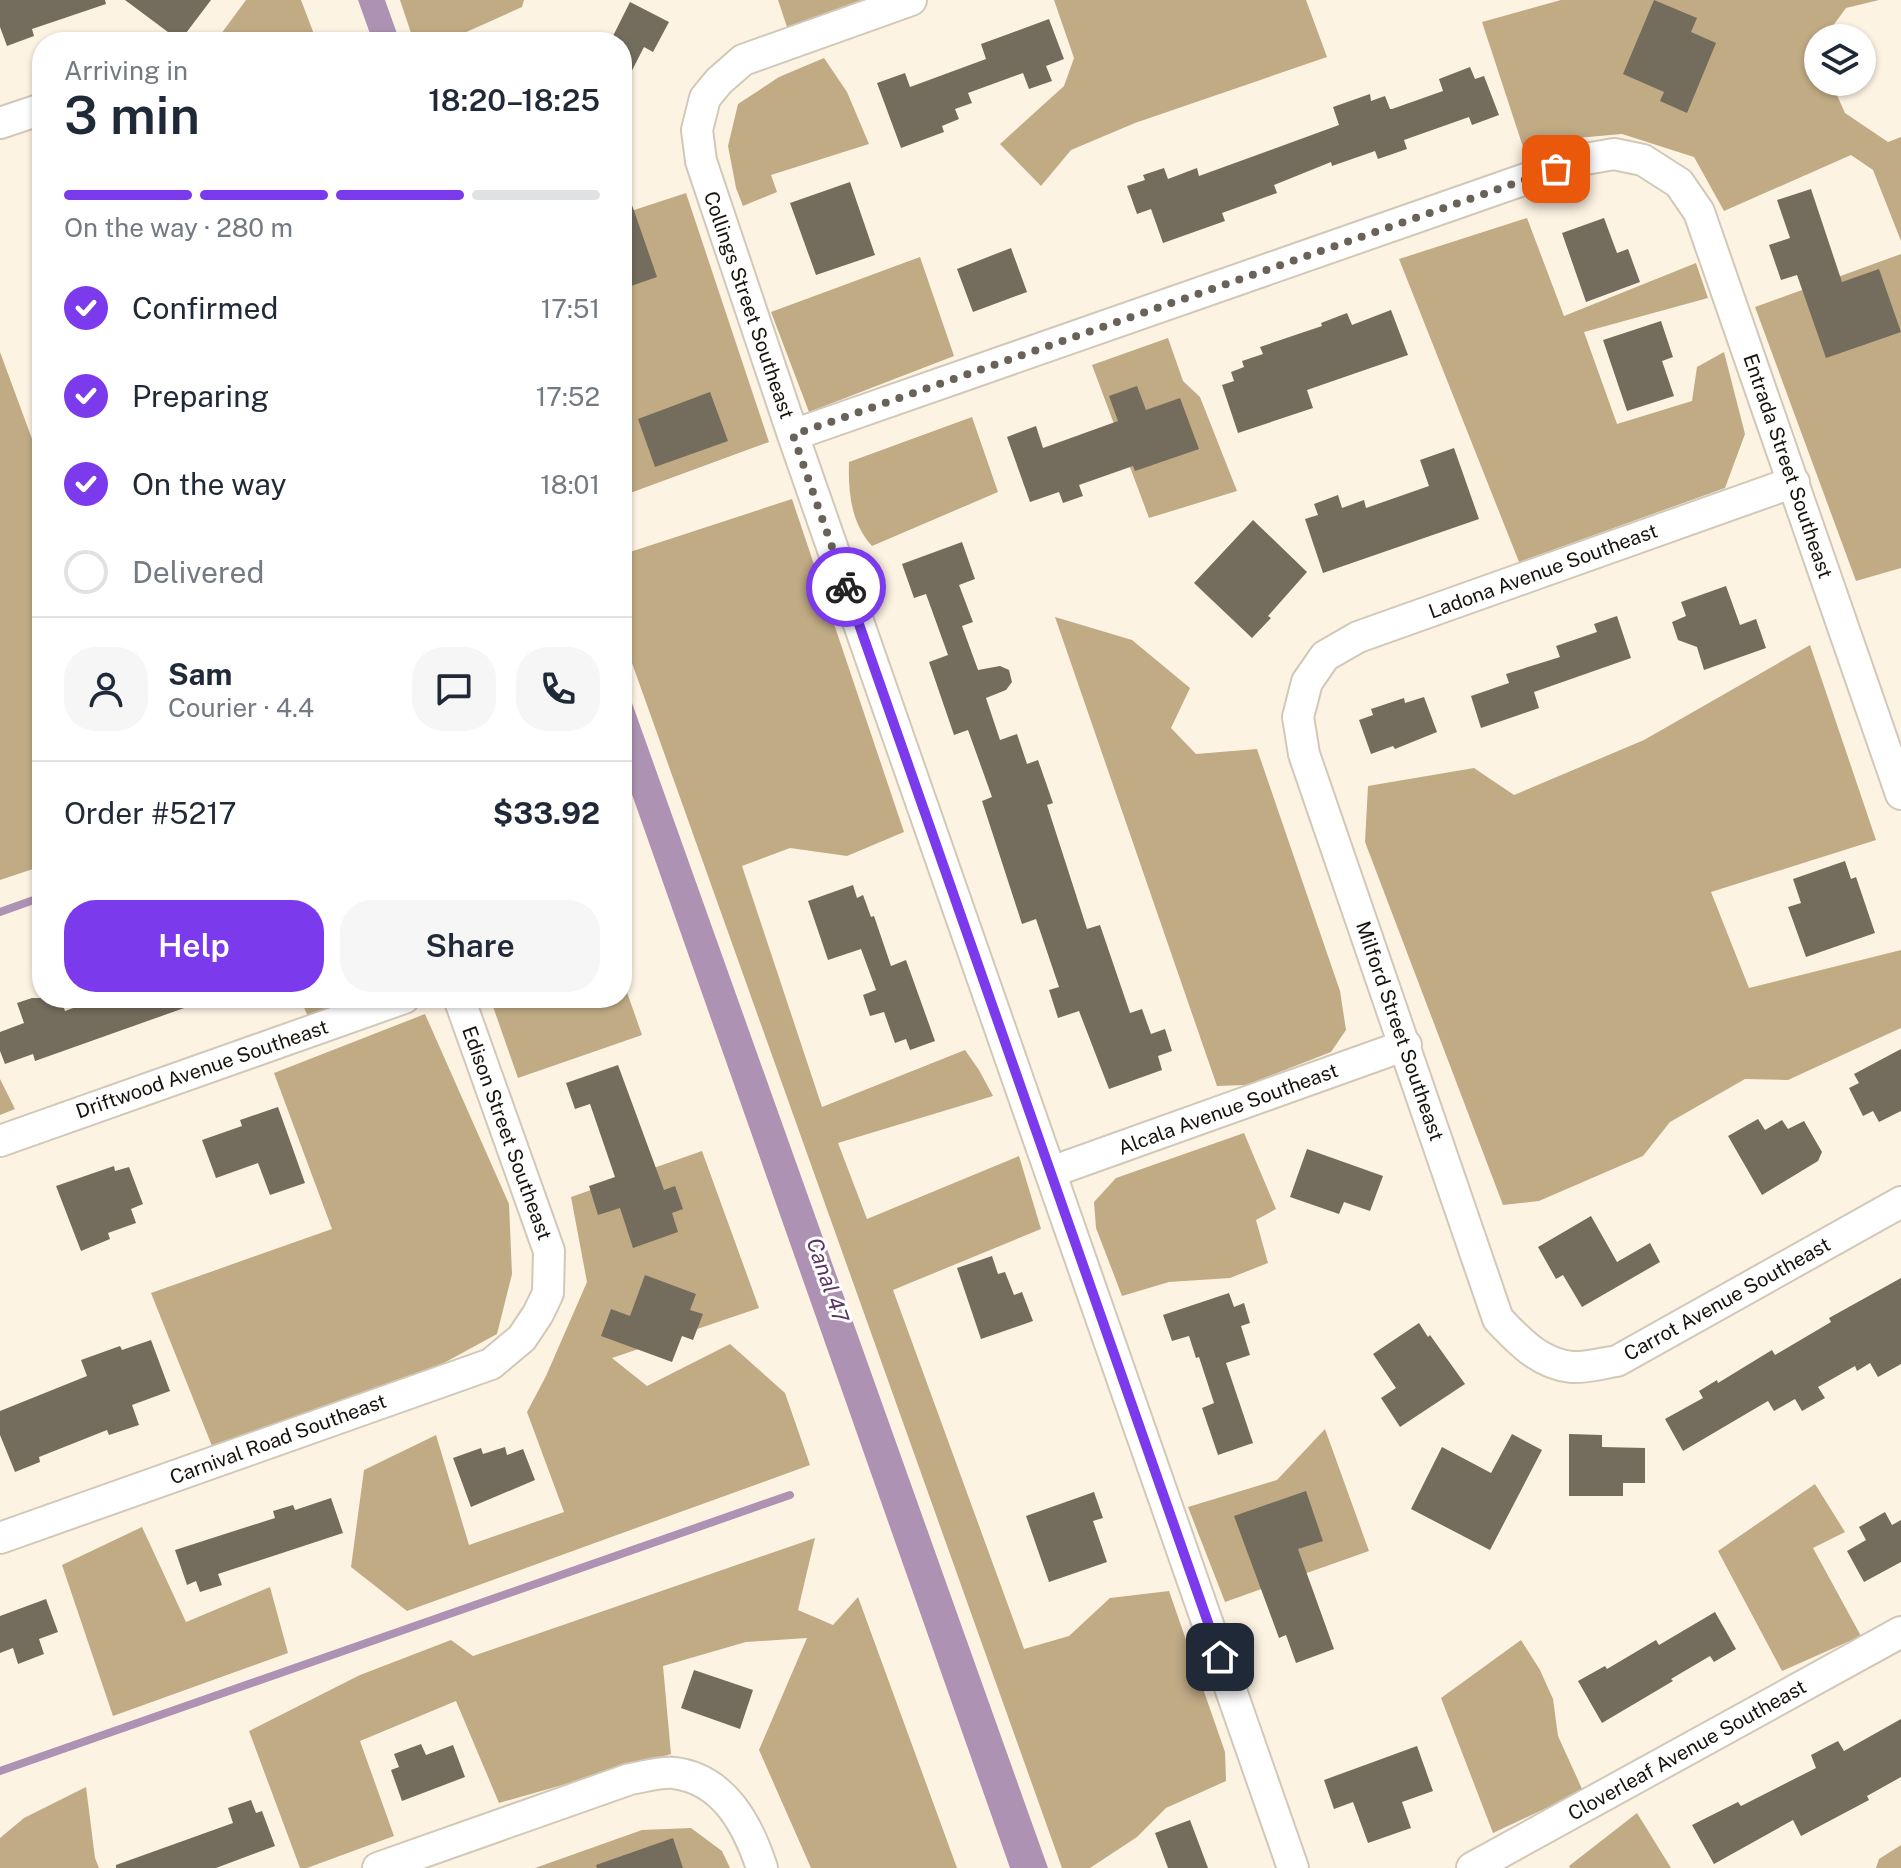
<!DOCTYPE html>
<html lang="en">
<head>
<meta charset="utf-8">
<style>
  :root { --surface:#fff; --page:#f6f6f7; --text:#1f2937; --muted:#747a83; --line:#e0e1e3; --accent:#7c3aed }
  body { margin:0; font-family:"Public Sans",sans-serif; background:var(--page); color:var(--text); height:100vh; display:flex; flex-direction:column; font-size:30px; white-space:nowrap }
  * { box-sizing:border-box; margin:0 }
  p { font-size:26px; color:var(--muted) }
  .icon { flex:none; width:44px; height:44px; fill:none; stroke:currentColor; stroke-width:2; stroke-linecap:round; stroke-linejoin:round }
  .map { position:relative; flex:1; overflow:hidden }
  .side { position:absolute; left:32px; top:32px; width:600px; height:976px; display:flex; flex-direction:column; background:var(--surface); border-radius:32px; box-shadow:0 2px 6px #0004 }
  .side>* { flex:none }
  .buttons { position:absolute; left:1804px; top:24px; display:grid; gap:16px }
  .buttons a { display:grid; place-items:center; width:72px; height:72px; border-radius:50%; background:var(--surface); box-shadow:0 2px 6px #0004; font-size:40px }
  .pin { position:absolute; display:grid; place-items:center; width:68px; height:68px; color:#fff; margin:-34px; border-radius:16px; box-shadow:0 4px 12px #0006 }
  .courier { position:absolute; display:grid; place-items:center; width:80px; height:80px; margin:-40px; border:6px solid #7c3aed; border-radius:50%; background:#fff; color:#222; box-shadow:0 2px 10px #0007 }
  .summary em { font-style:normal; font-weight:600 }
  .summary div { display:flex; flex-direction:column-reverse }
  .summary { display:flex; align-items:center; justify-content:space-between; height:136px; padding:0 32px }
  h1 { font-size:52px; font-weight:600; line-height:60px }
  .bar { display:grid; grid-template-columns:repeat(4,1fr); gap:12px 8px; align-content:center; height:96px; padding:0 32px }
  .bar i { height:10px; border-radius:6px; background:var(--line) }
  .bar .current { background:var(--accent) }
  .bar p { grid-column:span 4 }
  .line { display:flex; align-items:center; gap:20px; padding:0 32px; border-top:2px solid var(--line) }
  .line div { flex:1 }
  .round { display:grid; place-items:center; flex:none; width:84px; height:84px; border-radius:32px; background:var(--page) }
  ol { padding:0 32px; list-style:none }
  li { display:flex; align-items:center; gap:24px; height:88px }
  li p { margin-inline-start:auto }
  li .icon { padding:8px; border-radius:50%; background:var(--accent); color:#fff; stroke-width:4 }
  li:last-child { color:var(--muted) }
  li i { width:44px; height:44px; border:4px solid var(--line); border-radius:50% }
  .button { display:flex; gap:16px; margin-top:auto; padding:16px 32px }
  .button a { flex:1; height:92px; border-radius:32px; background:var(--accent); color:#fff; font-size:32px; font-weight:600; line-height:92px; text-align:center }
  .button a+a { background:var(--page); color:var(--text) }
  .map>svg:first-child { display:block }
</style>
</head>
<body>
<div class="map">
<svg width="1901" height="1868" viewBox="0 0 1901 1868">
  <rect width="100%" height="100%" fill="#fdf3e3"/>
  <path fill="#c0ab85" d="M 246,0 L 301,0 L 317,42 L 215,42 Z
    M 400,0 L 524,0 L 522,7 L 444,42 L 414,42 Z
    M 778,0 L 865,0 L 787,27 Z
    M 1054,0 L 1306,0 L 1327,57 L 1135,123 L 1071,150 L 1041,186 L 1000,144 L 1064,86 L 1074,58 Z
    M 1561,0 L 1879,0 L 1846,8 L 1824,38 L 1818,38 L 1818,82 L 1831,82 L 1845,113 L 1888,142 L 1901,137 L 1901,241 L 1873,170 L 1851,155 L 1724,211 L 1694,157 L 1622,134 L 1577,138 L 1524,150 L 1482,22 Z
    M 824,58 L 847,92 L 869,144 L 771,175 L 777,192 L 743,206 L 736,188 L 728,146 L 738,104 L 779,77 Z
    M 686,193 L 769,442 L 622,496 L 622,214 Z
    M 1527,218 L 1564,316 L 1696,263 L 1708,298 L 1584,332 L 1617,424 L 1692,401 L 1697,367 L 1724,352 L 1745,434 L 1725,488 L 1519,562 L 1399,259 Z
    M 1901,254 L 1901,568 L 1856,581 L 1755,307 Z
    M 920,257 L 954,356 L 809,412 L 771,312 Z
    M 1168,338 L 1183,381 L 1200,397 L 1237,491 L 1149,518 L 1092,365 Z
    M 0,352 L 42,466 L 42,866 L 0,880 Z
    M 972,417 L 998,492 L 872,546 C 851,523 848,492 849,462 Z
    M 792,499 L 904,832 L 847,856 L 790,848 L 742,866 L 822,1107 L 965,1050 L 979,1070 L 993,1096 L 838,1143 L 867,1219 L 1019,1156 L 1041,1229 L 893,1290 L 1024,1649 L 1069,1636 L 1110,1598 L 1169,1591 L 1225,1752 L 1226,1781 L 1166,1808 L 1137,1837 L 1090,1868 L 1062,1868 L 622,635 L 622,538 L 630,552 Z
    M 1055,617 L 1132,640 L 1190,688 L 1171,728 L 1196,754 L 1257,749 L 1340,991 L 1346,1030 L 1331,1052 L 1246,1085 L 1217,1086 Z
    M 1810,645 L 1876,840 L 1711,892 L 1749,988 L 1901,950 L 1901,1028 L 1788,1080 L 1745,1079 L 1670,1122 L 1643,1156 L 1539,1201 L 1503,1205 L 1365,842 L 1368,786 L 1474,768 L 1514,795 L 1644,740 Z
    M 622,978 L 642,1035 L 518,1078 L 490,998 L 622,998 Z
    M 300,998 L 354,998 L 308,1017 Z
    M 425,1014 L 509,1204 L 512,1274 L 497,1334 L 442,1364 L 212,1446 L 151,1293 L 332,1229 L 274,1073 Z
    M 0,1079 L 15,1109 L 0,1115 Z
    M 1244,1133 L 1276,1209 L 1256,1220 L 1268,1263 L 1230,1278 L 1169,1282 L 1122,1296 L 1096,1228 L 1094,1202 L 1116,1178 Z
    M 702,1151 L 759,1308 L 612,1358 L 647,1386 L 730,1344 L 785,1393 L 810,1465 L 407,1611 L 351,1567 L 364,1470 L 436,1435 L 469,1545 L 564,1512 L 527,1412 L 546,1376 L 587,1282 L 571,1197 Z
    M 1325,1429 L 1369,1551 L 1225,1602 L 1188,1507 L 1277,1480 Z
    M 1815,1484 L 1845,1532 L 1813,1548 L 1861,1636 L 1782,1671 L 1718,1551 Z
    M 142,1527 L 186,1622 L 270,1587 L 288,1653 L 113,1716 L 62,1565 Z
    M 815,1538 L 798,1610 L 833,1625 L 858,1597 L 957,1868 L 811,1868 L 759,1750 L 807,1638 L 746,1642 L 663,1666 L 671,1754 L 499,1803 L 456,1701 L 360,1741 L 394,1836 L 307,1868 L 300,1868 L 249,1731 L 360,1675 L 451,1640 L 473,1656 Z
    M 1521,1640 L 1540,1670 L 1553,1699 L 1558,1736 L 1583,1791 L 1493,1833 L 1441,1698 Z
    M 86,1787 L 95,1858 L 99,1868 L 0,1868 L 0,1838 L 24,1818 Z
    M 1637,1813 L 1671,1868 L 1570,1868 L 1569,1866 Z
    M 691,1828 L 722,1851 L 730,1868 L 535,1868 L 642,1830 Z
    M 1901,1845 L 1901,1868 L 1876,1868 L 1879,1859 Z"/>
  <path fill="#ae92b3" d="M 358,0 L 385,0 L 400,42 L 373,42 Z
    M 622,675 L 1048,1868 L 1010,1868 L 622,766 Z"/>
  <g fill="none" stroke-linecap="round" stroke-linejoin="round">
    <path stroke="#ae92b3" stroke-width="8" d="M 0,912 L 42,897
      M 0,1771 L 790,1495"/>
  </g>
  <path fill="#746c5d" d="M 0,0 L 105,0 L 106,4 L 32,29 L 34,36 L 7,46 L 0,27 Z
    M 125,0 L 211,0 L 180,41 Z
    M 1654,0 L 1697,18 L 1691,32 L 1716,43 L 1687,113 L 1660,101 L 1664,92 L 1623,74 Z
    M 630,2 L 669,22 L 653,52 L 644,47 L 622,90 L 622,42 L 610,42 Z
    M 1049,19 L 1064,59 L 1046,66 L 1052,81 L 1029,89 L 1023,73 L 968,93 L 972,103 L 955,109 L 959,119 L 942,126 L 944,132 L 901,148 L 877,83 L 905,73 L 910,87 L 986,59 L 981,44 Z
    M 1470,67 L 1475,79 L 1484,76 L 1499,115 L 1472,125 L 1469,117 L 1404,140 L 1407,149 L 1378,159 L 1375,151 L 1332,166 L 1331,162 L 1274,185 L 1277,193 L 1222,213 L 1225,221 L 1163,243 L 1151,209 L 1137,214 L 1127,186 L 1145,180 L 1143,175 L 1164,168 L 1168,179 L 1197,168 L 1199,176 L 1339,125 L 1333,107 L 1370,94 L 1371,101 L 1385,96 L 1390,109 L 1392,109 L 1443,91 L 1439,79 Z
    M 850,182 L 875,255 L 816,275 L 790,203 Z
    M 625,185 L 657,277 L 622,289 L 622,186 Z
    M 1811,189 L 1842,282 L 1879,269 L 1901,332 L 1826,358 L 1797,275 L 1781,280 L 1769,245 L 1790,238 L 1777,200 Z
    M 1604,218 L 1617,253 L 1628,249 L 1640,282 L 1586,302 L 1562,233 Z
    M 1011,248 L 1027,292 L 973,312 L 957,269 Z
    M 1391,310 L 1408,355 L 1307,390 L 1313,408 L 1238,433 L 1222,385 L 1234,381 L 1231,372 L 1244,367 L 1242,361 L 1263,354 L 1260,347 L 1322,326 L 1321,323 L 1347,313 L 1352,325 Z
    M 1661,321 L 1673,357 L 1662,361 L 1674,396 L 1627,411 L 1603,340 Z
    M 1137,386 L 1146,410 L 1180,398 L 1199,449 L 1135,471 L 1133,466 L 1079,485 L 1083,496 L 1063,503 L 1059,492 L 1030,502 L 1007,437 L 1036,426 L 1043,448 L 1118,421 L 1109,396 Z
    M 710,392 L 728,441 L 655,467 L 638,419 Z
    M 1454,448 L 1479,519 L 1323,573 L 1305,519 L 1318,515 L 1314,504 L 1338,495 L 1342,508 L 1364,500 L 1366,508 L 1429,486 L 1420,460 Z
    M 1253,520 L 1307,572 L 1268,616 L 1271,618 L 1252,638 L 1194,583 Z
    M 962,542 L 975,579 L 959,585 L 973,622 L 962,626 L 978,670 L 1000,666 L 1009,670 L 1012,682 L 1006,690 L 986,698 L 1000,740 L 1017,734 L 1027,764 L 1038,760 L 1053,803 L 1047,805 L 1087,929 L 1100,925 L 1130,1013 L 1142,1009 L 1151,1034 L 1165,1029 L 1172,1051 L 1158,1056 L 1162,1070 L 1109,1089 L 1079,1011 L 1058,1018 L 1049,990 L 1059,987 L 1036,919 L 1022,924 L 982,801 L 992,797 L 968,730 L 954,735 L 929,662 L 948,655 L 926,594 L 914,598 L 902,564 Z
    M 1726,586 L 1740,625 L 1756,619 L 1766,648 L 1704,670 L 1697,647 L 1678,640 L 1672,622 L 1686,616 L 1681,602 Z
    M 1617,616 L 1631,658 L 1534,692 L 1539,708 L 1481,728 L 1471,696 L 1509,683 L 1506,674 L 1560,657 L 1556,646 L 1597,632 L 1594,624 Z
    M 1424,697 L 1437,732 L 1395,749 L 1393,746 L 1371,754 L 1359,720 L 1373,715 L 1371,709 L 1404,698 L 1405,703 Z
    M 1845,861 L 1851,879 L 1856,877 L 1875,933 L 1806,957 L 1788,907 L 1801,903 L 1793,879 Z
    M 853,885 L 857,898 L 863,895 L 871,917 L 874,916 L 891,966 L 906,960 L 935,1041 L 910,1050 L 906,1039 L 895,1043 L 884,1012 L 870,1016 L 863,995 L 876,990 L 861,949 L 828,960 L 808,901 Z
    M 32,998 L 60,998 L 65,1011 L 100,998 L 201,998 L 201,1002 L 35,1061 L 33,1054 L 5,1064 L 0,1051 L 0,1032 L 24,1023 L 17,1003 Z
    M 1901,1049 L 1901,1111 L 1879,1122 L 1873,1111 L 1863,1116 L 1849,1088 L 1859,1083 L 1854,1074 Z
    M 618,1065 L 664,1190 L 675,1186 L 683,1209 L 672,1213 L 678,1232 L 633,1248 L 620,1208 L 598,1215 L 589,1186 L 615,1177 L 590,1104 L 575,1109 L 566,1083 Z
    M 278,1107 L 305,1183 L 270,1195 L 258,1163 L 216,1178 L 202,1140 L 242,1126 L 240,1120 Z
    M 1758,1119 L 1765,1130 L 1782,1120 L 1788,1129 L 1804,1121 L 1822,1152 L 1818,1161 L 1762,1195 L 1728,1136 Z
    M 1307,1149 L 1383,1176 L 1370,1211 L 1344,1202 L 1339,1214 L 1290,1197 Z
    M 114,1166 L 115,1171 L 129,1167 L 143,1204 L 131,1209 L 136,1223 L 108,1233 L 110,1239 L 81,1251 L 56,1186 Z
    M 1591,1216 L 1617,1262 L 1650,1243 L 1660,1262 L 1582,1307 L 1563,1275 L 1556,1279 L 1538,1247 Z
    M 992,1256 L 998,1274 L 1005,1272 L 1014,1295 L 1022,1292 L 1033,1321 L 981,1339 L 957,1268 Z
    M 645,1275 L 696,1294 L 690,1310 L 703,1314 L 693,1340 L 682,1336 L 672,1362 L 601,1336 L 611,1309 L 630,1316 Z
    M 1901,1278 L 1901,1364 L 1878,1377 L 1870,1363 L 1857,1371 L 1855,1366 L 1818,1387 L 1825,1398 L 1802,1411 L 1795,1399 L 1774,1411 L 1768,1401 L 1683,1451 L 1665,1419 L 1703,1398 L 1699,1391 L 1717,1380 L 1718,1383 L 1772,1350 L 1775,1355 L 1831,1322 L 1829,1318 Z
    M 1229,1293 L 1234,1307 L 1244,1303 L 1250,1323 L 1241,1326 L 1250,1355 L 1226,1363 L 1253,1443 L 1218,1455 L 1202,1408 L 1214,1403 L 1199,1357 L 1196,1358 L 1189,1336 L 1172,1341 L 1163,1315 Z
    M 1419,1323 L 1428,1337 L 1430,1335 L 1465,1384 L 1400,1427 L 1381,1398 L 1396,1388 L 1373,1354 Z
    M 151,1340 L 170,1391 L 132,1405 L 139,1425 L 109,1435 L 107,1430 L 39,1457 L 40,1462 L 15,1472 L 0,1435 L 0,1411 L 87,1376 L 81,1360 L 120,1346 L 122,1350 Z
    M 1512,1434 L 1542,1450 L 1490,1550 L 1411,1509 L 1442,1447 L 1491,1473 Z
    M 1569,1434 L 1602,1435 L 1602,1447 L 1645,1448 L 1645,1483 L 1623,1483 L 1623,1496 L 1569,1496 Z
    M 505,1447 L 507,1455 L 523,1449 L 535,1480 L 471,1507 L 453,1458 L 481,1448 L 483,1454 Z
    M 1306,1491 L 1323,1541 L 1298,1549 L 1334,1649 L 1296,1663 L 1286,1635 L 1279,1638 L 1234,1516 Z
    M 1094,1492 L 1103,1518 L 1093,1521 L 1107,1562 L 1049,1582 L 1026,1516 Z
    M 331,1498 L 343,1533 L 218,1574 L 222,1585 L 200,1592 L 196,1581 L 187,1585 L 175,1550 L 275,1518 L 273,1511 L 293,1505 L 295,1510 Z
    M 1885,1512 L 1892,1525 L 1901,1520 L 1901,1562 L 1864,1582 L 1847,1551 L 1866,1540 L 1859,1527 Z
    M 46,1599 L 58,1632 L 39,1639 L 44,1654 L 18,1664 L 13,1648 L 0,1653 L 0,1616 Z
    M 1715,1612 L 1736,1649 L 1714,1662 L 1710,1656 L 1671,1679 L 1673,1681 L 1602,1723 L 1578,1681 L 1605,1666 L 1607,1669 L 1656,1640 L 1659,1645 Z
    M 694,1670 L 753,1690 L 740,1729 L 681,1708 Z
    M 1901,1719 L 1901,1777 L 1867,1796 L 1869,1800 L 1801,1836 L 1793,1820 L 1714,1864 L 1692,1825 L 1738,1802 L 1741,1806 L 1816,1768 L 1811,1755 L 1838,1741 L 1844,1751 Z
    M 421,1744 L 426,1755 L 453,1745 L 465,1777 L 402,1801 L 391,1770 L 399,1767 L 394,1754 Z
    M 1417,1746 L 1433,1791 L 1402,1802 L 1411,1828 L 1368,1843 L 1353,1802 L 1334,1809 L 1324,1780 Z
    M 251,1800 L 256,1813 L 262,1811 L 275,1846 L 216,1868 L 116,1868 L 116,1865 L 233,1823 L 228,1808 Z
    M 1190,1820 L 1208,1868 L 1168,1868 L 1155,1833 Z
    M 673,1838 L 683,1868 L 597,1868 L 596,1865 Z"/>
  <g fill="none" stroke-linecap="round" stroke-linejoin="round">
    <defs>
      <path id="minor" d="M 911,0 L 743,60 L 719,81 L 705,98 L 697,130 L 701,161 L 793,435 L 1293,1868
        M 0,123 L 42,109
        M 793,435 L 1580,160 L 1614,154 L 1643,160 L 1679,183 L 1699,212 L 1901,794
        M 1794,482 L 1358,637 L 1325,656 L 1307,682 L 1298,717 L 1304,754 L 1498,1319 C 1519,1341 1540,1364 1572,1367 C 1586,1368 1603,1363 1617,1361 L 1901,1202
        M 0,1141 L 404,998
        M 1051,1172 L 1406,1045
        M 0,1538 L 491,1364 L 522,1338 L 538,1314 L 548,1293 L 549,1251 L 459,998
        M 378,1868 L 630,1779 C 644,1777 661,1771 674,1773 C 724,1779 748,1825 762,1868
        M 1472,1868 L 1901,1632"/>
    </defs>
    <use href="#minor" stroke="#d1c8b8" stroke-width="34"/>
    <use href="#minor" stroke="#fff" stroke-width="30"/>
  </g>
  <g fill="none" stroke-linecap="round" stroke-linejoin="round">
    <path stroke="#686259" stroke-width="8" stroke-dasharray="0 14.4" d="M 846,587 L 793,435 L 1556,169"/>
    <path stroke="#7c3aed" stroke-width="10" d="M 846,587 L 1220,1657"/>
  </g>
  <g text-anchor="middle" stroke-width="6" stroke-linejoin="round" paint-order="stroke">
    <g font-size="20" fill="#17140e" stroke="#fff">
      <text transform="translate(749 305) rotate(71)" y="7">Collings Street Southeast</text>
      <text transform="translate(1788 466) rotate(71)" y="7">Entrada Street Southeast</text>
      <text transform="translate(1543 571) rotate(-20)" y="7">Ladona Avenue Southeast</text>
      <text transform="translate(1400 1031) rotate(71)" y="7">Milford Street Southeast</text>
      <text transform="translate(202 1069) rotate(-19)" y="7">Driftwood Avenue Southeast</text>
      <text transform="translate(1228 1109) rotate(-20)" y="7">Alcala Avenue Southeast</text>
      <text transform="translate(507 1133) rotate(70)" y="7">Edison Street Southeast</text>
      <text transform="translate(1727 1299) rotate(-29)" y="7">Carrot Avenue Southeast</text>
      <text transform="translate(278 1439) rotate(-20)" y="7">Carnival Road Southeast</text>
      <text transform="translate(1687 1750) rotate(-29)" y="7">Cloverleaf Avenue Southeast</text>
    </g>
    <g font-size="22" font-style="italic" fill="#5c3663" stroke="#fff">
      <text transform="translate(828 1280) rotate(71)" y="8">Canal 47</text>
    </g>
  </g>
</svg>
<div class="buttons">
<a><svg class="icon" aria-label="layers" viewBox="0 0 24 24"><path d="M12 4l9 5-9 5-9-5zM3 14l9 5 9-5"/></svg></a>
</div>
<div class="pin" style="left:1556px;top:169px;background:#ea580c"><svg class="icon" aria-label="bag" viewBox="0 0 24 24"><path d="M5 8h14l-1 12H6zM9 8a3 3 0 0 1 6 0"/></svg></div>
<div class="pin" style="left:1220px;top:1657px;background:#1f2937"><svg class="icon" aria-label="home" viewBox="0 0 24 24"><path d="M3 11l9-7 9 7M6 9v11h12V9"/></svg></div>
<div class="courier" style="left:846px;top:587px"><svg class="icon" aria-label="bike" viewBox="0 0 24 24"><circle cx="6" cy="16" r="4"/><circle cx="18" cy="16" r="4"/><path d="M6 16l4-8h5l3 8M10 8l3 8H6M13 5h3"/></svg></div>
<section class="side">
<div class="summary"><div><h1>3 min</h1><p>Arriving in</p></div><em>18:20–18:25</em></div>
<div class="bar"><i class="current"></i><i class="current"></i><i class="current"></i><i></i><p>On the way · 280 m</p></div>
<ol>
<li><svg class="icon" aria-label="check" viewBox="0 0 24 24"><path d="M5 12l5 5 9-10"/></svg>Confirmed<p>17:51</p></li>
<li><svg class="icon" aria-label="check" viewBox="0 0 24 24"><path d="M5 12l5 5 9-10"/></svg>Preparing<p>17:52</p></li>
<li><svg class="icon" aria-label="check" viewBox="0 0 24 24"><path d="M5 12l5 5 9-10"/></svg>On the way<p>18:01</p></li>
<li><i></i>Delivered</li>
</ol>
<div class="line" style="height:144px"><a class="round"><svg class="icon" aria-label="person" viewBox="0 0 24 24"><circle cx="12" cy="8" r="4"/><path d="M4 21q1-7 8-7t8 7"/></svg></a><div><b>Sam</b><p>Courier · 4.4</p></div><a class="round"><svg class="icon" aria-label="chat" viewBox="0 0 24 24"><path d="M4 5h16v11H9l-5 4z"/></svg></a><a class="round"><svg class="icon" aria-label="phone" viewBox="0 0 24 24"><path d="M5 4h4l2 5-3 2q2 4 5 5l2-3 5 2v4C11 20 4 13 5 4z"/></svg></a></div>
<div class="line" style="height:104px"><div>Order #5217</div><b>$33.92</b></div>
<div class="button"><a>Help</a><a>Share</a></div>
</section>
</div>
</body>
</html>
